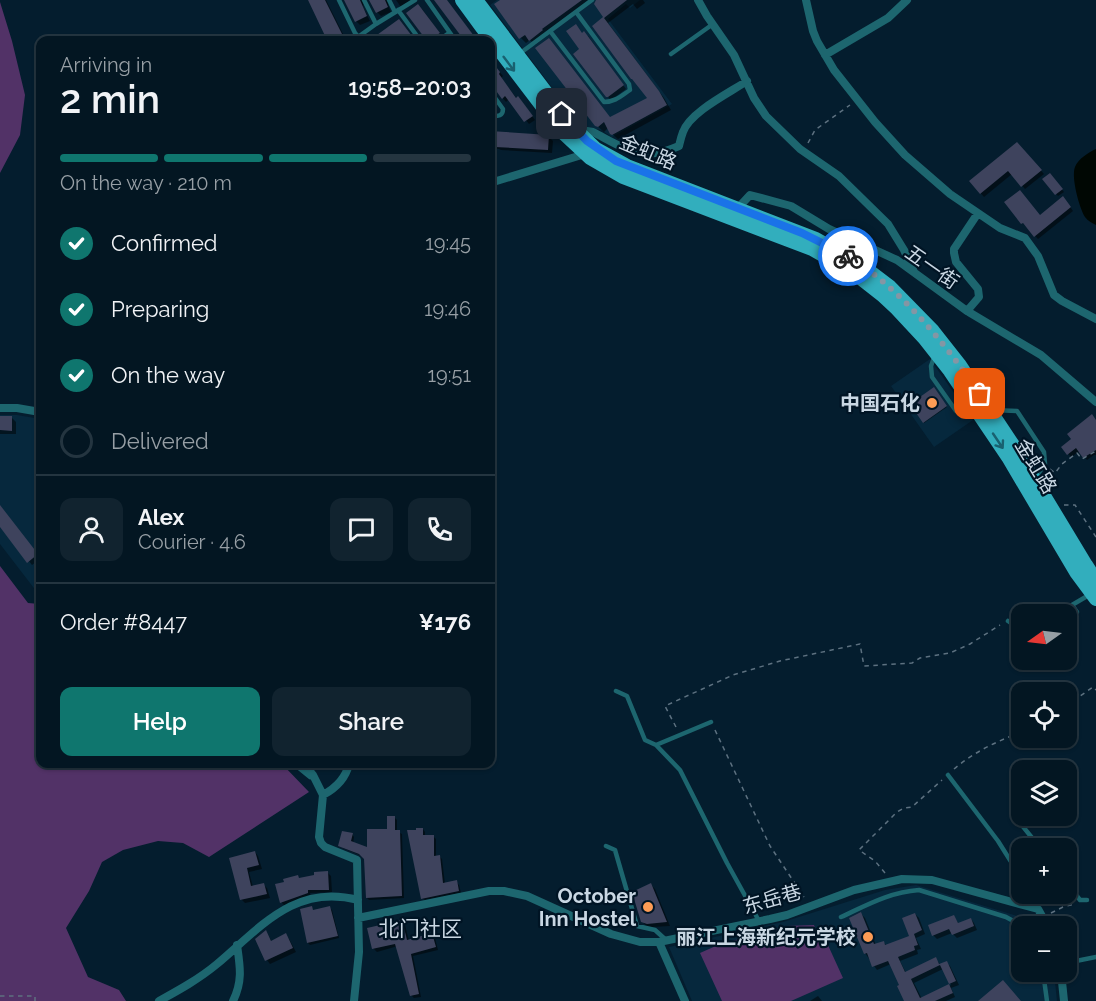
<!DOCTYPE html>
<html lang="en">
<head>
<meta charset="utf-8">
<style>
  :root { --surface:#031622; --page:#11232f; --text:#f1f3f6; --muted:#979fa5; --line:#243540; --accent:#0f766e }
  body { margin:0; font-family:Raleway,"Noto Sans SC",sans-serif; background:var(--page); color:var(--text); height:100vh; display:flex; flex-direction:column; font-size:22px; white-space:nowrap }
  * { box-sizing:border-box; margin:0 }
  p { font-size:20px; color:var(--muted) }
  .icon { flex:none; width:33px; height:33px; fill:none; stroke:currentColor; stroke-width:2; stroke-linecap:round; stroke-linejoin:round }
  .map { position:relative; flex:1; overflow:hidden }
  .sheet { position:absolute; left:36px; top:36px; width:459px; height:732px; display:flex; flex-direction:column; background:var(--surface); border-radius:12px; box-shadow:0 2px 4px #0004,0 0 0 2px var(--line) }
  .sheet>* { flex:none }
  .needle { width:39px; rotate:256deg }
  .tools { position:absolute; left:1011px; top:604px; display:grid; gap:12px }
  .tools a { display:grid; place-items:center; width:66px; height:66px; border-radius:12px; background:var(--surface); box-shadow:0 2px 4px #0004,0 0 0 2px var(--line); font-size:30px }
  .pin { position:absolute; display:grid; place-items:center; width:51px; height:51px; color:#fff; margin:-26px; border-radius:12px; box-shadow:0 3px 9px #0006 }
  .courier { position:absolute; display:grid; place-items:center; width:60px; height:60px; margin:-30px; border:4px solid #1a73e8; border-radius:50%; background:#fff; color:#222; box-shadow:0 2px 8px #0007 }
  .headline em { font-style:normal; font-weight:600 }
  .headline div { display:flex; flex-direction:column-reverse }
  .headline { display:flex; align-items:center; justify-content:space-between; height:102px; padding:0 24px }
  h1 { font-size:39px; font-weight:600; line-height:45px }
  .bar { display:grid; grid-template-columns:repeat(4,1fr); gap:9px 6px; align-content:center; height:72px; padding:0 24px }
  .bar i { height:8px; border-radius:4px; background:var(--line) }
  .bar .on { background:var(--accent) }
  .bar p { grid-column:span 4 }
  .line { display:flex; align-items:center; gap:15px; padding:0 24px; border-top:2px solid var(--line) }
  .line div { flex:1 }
  .round { display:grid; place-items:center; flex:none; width:63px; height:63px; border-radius:12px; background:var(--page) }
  ol { padding:0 24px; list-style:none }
  li { display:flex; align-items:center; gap:18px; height:66px }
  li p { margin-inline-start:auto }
  li .icon { padding:6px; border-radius:50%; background:var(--accent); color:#fff; stroke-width:4 }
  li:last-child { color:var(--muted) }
  li i { width:33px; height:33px; border:3px solid var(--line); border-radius:50% }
  .cta { display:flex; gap:12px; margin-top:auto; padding:12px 24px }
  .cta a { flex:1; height:69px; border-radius:12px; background:var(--accent); color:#fff; font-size:24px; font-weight:600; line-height:69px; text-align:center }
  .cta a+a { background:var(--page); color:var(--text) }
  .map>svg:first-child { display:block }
</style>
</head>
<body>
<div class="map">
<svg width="1096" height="1001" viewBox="0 0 1096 1001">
  <rect width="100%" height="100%" fill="#041d2e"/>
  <path fill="#06283d" d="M 497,0 L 640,0 L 630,8 L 626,4 L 608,19 L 672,104 L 612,137 L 601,130 L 581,126 L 490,5 Z
    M 930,359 L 973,420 L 934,447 L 891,386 Z
    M 0,415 L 17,415 L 40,419 L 40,596 L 0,544 Z
    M 916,885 L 1027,919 L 1035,927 L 1022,927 L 1022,972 L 1054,972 L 1057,1001 L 692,1001 L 669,947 L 783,922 L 885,890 Z"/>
  <path fill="#523267" d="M 0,2 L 12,41 L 25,95 L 20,135 L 0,173 Z
    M 0,566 L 28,603 L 40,604 L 40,764 L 282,764 L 309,792 L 209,857 L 183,843 L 158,841 L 123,850 L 102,862 L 89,891 L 66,928 L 88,977 L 119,990 L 126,1001 L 0,1001 Z
    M 814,925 L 817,934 L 822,932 L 843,978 L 791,1001 L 722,1001 L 700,953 L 718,945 L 785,926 Z"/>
  <path fill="#000703" d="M 1096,149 L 1096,225 C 1092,223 1088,221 1085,217 C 1079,207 1071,177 1075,167 C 1078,159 1089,152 1096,149 Z"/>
  <path fill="#0007" fill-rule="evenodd" d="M 310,0 L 326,0 L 346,40 L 329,40 Z
    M 346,0 L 366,0 L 364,2 L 363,7 L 370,21 L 360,25 L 356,21 Z
    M 370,0 L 391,0 L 388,5 L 391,12 L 381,16 L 377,12 Z
    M 396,0 L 411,0 L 401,7 Z
    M 502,0 L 593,0 L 546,35 L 547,36 L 535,45 L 530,40 L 526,43 L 521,38 L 496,5 Z
    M 599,0 L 643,0 L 645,3 L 637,9 L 633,4 L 608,23 L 664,98 L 671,110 L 618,139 L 611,133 L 608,128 L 604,132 L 596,125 L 649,98 L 594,26 L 605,17 L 596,4 Z
    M 422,9 L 443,38 L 439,40 L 426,40 Z
    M 399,21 L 414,40 L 372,40 Z
    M 588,36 L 626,89 L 611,100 L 607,96 L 581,49 Z
    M 490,60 L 503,76 L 501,78 L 517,99 L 522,102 L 535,120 L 529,124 L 509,99 L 506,102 L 496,90 L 490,91 Z
    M 490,100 L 497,109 L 490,114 Z
    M 490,132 L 549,137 L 553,141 L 552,153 L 501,150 L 499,149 L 490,148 Z
    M 1017,144 L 1044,174 L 1025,189 L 1012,174 L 984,197 L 971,182 Z
    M 1050,175 L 1064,192 L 1058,196 L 1044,180 Z
    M 1066,201 L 1073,211 L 1038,239 L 1023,223 L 1040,217 Z
    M 934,389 L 947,407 L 924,423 L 912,405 Z
    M 0,417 L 12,418 L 16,422 L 16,434 L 0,434 Z
    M 1096,421 L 1096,455 L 1094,455 L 1087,460 L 1080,451 L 1071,457 L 1063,447 Z
    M 0,506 L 40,559 L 32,565 L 0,524 Z
    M 395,818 L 397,820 L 397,831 L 402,834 L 404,898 L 369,900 L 367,898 L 365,857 L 343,848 L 352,834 L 354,837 L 353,844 L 369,849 L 388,831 Z
    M 423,829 L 425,832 L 425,836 L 433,836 L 436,839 L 436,857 L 440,857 L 442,859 L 445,884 L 456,882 L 459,885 L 461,893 L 425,900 L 422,898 Z
    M 255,852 L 258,856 L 262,869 L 249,872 L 253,887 L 263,885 L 267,888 L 270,898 L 245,903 L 241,899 L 231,859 Z
    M 328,873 L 331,876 L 332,892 L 310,893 L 311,897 L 285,906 L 282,903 L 277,885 Z
    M 651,885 L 655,889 L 670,926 L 652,927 L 646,926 L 642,921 Z
    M 311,907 L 314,912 L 329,908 L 332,910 L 339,938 L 310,945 L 308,943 Z
    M 861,914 L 865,918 L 876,945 L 883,942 L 887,946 L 911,936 L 915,914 L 919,918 L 925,934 L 916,938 L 921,949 L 917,950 L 918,954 L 900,961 L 906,973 L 935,959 L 941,965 L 946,963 L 950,966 L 959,985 L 951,988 L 955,997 L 946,1001 L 906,1001 L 901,986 L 891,964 L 877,970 L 865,953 ZM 943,969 L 951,985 L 922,999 L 914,983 Z
    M 954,917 L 959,924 L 971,919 L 974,923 L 977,930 L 957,938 L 952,933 L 937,939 L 933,935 Z
    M 402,922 L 405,925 L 409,941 L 432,935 L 435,938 L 438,950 L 413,956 L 421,997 L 414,998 L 411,995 L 398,946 L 377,952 L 374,949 L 369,929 Z
    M 266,932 L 272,942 L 285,935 L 289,939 L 296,952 L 270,964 L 267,960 L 257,940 Z
    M 818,996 L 822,1001 L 810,1001 Z"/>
  <path fill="#3e435d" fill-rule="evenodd" d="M 308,0 L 325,0 L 345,40 L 327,40 Z
    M 344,0 L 360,0 L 367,16 L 355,22 Z
    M 369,0 L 385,0 L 388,7 L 376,13 Z
    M 434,0 L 447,0 L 477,40 L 464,40 Z
    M 500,0 L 582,0 L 542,29 L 543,30 L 529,41 L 525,35 L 519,39 L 494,4 Z
    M 596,0 L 627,0 L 604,18 L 659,91 L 667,105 L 612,135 L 610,134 L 604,122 L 598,127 L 595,126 L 535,48 L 549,38 L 610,117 L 647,98 L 632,79 L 631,79 L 592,26 L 603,17 L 594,4 Z
    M 418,4 L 440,33 L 429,40 L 424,40 L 424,37 L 406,13 Z
    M 399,19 L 415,40 L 370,40 Z
    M 576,24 L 582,33 L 584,31 L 624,85 L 608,97 L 606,97 L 573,54 L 579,49 L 566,31 Z
    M 490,59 L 500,72 L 499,74 L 516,98 L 518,96 L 533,116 L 524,122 L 505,96 L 502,99 L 494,88 L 490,87 Z
    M 490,131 L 549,135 L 548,150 L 495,147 L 495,145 L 490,145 Z
    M 1017,142 L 1042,170 L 1021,187 L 1008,171 L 980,194 L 969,181 Z
    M 1050,173 L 1063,189 L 1055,195 L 1042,179 Z
    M 1020,190 L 1040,215 L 1063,196 L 1071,207 L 1034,237 L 1023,223 L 1021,224 L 1004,202 Z
    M 934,387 L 947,406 L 923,423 L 910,404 Z
    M 1092,414 L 1096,420 L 1096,450 L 1083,458 L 1076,448 L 1067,455 L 1061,447 L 1071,439 L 1067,434 Z
    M 0,416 L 12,416 L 12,431 L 0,430 Z
    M 0,505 L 38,554 L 27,563 L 0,527 Z
    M 387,816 L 395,816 L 395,830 L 400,830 L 402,896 L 366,898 L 364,859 L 359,854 L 338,846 L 342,831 L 353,833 L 351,841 L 367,847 L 367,829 L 387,829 Z
    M 416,828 L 423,828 L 423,835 L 434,835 L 434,856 L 440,855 L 443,883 L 457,880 L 459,891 L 421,899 L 407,830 L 416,830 Z
    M 255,851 L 259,865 L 247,868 L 251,886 L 264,883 L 267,894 L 240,900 L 229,858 Z
    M 328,871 L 329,890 L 308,890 L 308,893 L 280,903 L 275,884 L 284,882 L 283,879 L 298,875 L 299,878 L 314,875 L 314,872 Z
    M 651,883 L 667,922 L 647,924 L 641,922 L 632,892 Z
    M 312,906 L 313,910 L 330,906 L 338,936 L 307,943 L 300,909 Z
    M 861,912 L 874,944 L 884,941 L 885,945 L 909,936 L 902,918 L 915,913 L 922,930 L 914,934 L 918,945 L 914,946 L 915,950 L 898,957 L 905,972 L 936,957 L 939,964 L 947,961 L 956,981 L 949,984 L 953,993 L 935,1001 L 904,1001 L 897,986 L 899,985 L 888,961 L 872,967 L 867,953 L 864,954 L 849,918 ZM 940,965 L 949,984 L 920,998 L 911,979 Z
    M 954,915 L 958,923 L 971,918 L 974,926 L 952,935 L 949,929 L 932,936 L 928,925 Z
    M 402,920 L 407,940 L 432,933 L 436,947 L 411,954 L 419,994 L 410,996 L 395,944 L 372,949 L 367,928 Z
    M 266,930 L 271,941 L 286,933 L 293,948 L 265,961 L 255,939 Z
    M 1003,980 L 1021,1001 L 978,1001 Z"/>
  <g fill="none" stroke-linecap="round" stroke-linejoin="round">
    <path stroke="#5d7180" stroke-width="1.5" stroke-dasharray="4.5 4.5" stroke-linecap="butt" d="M 808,143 L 815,130 L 850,105
      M 1050,469 L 1055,473 L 1062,464 L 1077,453 L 1082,459 L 1096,451
      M 1064,505 L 1075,505 L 1096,537
      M 1066,706 L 1093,687 L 1096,690
      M 676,727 L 665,706 L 733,675 L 780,661 L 860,644 L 864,666 L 912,663 L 920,658 L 950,653 L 970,644 L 1000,625
      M 715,730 L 770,846 L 804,897
      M 954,769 C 974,752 997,741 1022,732
      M 885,873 L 875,861 L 859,850 L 897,812 L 904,808 L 912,807 L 942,780
      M 1051,913 L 1063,907 L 1075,904
      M 0,996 L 35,996 L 35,1001"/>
    <path stroke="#1d666f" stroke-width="4.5" d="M 339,0 L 355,33 L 361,40
      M 364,0 L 376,24
      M 389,0 L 395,12
      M 427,0 L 455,40
      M 398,10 L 420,40
      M 550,31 L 604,102 C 615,102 621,96 630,90 L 629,84 L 576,12
      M 358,37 L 376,24 L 415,0
      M 439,40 L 449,33
      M 519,54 L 592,0
      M 671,54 L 713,24
      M 490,91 L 503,109 C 503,117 497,116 490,116
      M 935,355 L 931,366 L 932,377 L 956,411 L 975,415
      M 992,410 L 1017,411 L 1044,452 L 1045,464 L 1036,477
      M 1008,621 L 1022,631
      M 1066,629 L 1077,612 L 1072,605 L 1089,595
      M 616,691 L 627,696 L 645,740 L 656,745 L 680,770 L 727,863 L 759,921
      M 656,745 L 711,722
      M 148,764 L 149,764
      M 294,764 L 310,777
      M 948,775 L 998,841 L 1022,879
      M 1016,818 L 1041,849
      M 606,846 L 615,850 L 637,926 L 655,930 L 666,940
      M 1066,882 L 1080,900 L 1087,900
      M 1030,894 L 1036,907
      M 841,917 C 867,905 890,892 919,890 L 1006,917 L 1024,927
      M 1066,963 L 1096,957
      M 1043,972 L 1047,1001"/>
    <path stroke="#1d666f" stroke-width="8" d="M 698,0 L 707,16 L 734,55 L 754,98 L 766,116 L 800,149 L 839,176 L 888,224 L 904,250 L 914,272
      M 806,0 L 813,31 L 817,41 L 834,70 L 875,122 L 905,155 L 950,194 L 1000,228 L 1025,238 L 1038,256 L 1054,295 L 1062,301 L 1096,319
      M 825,55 L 888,18 L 907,0
      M 578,133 L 587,131 L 593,132 C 613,142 632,156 656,153 C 664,152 672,149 679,146 C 680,142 681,137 683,132 C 690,112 729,93 747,81
      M 490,183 L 585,154
      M 738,208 L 750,195 L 791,206 L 829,229 L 897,260 L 967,311 L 1041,355 L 1096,402
      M 967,311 L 979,297 L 978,289 L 956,262 L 954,253 L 954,249 L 978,213
      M 0,408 L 17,408 L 40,412
      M 304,764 L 313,775 L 323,795 L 319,837 L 321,843 L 325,847 L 357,860 L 359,952 L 354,1001
      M 323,795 C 336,788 346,777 349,764
      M 358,918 L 489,891 L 504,891 L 527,896 L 611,934 L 640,942 L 659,942 L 770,919 L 787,915 L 854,890 L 902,879 L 932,880 L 1038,909 L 1048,927
      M 659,942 L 685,1001
      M 1061,972 L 1064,1001
      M 159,1001 C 179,990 199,979 217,964 C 260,928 295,883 358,900
      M 233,1001 C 243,981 240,966 237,945"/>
    <path stroke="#32aebd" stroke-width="14" d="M 462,0 L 481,26 L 561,131 L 590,158 L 623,177 L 812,249 L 854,273 L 882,295 L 897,309 L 924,338 L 950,371 L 1008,457 L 1076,572 L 1096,599
      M 476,0 L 570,124 L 596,149 L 627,166 L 816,239 L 860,264 L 889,286 L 933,331 L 959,364 L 1017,451 L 1086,565 L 1096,580"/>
  </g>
  <defs><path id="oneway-shaft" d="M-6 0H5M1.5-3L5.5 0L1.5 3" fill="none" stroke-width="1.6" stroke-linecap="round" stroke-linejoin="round" transform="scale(1.5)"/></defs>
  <g stroke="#196170">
    <use href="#oneway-shaft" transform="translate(509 64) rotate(53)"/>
    <use href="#oneway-shaft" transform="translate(998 441) rotate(56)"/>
  </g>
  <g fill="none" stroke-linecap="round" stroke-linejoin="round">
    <path stroke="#8496a4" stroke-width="6" stroke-dasharray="0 10.8" d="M 848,256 C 903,291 943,341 980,394"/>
    <path stroke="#1a73e8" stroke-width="8" d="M 562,114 L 587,141 L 616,161 L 802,233 L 848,256"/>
  </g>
  <g fill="#fd9c55" stroke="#001424" stroke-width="2">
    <circle cx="932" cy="403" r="6"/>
    <circle cx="648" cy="907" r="6"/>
    <circle cx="868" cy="937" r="6"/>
  </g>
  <g text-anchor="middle" stroke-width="4.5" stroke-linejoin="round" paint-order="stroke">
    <g font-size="20" fill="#c9d7e3" stroke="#001424">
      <text transform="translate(648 152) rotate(23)" y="7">金虹路</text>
      <text transform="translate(932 267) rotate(35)" y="7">五一街</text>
      <text transform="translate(1036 466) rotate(59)" y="7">金虹路</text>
      <text transform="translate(772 899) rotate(-16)" y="7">东岳巷</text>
    </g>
    <g font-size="20" font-weight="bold" fill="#c9d7e3" stroke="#001424" text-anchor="end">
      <text x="920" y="410">中国石化</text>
      <text x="636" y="903">October<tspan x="636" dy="23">Inn Hostel</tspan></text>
      <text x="856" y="944">丽江上海新纪元学校</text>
    </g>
    <g font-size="21" fill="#c9d7e3" stroke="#001424">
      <text x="420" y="936">北门社区</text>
    </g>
  </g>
</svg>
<div class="tools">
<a><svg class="needle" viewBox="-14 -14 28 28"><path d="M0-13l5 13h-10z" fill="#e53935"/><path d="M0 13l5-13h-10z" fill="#979fa5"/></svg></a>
<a><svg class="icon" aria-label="locate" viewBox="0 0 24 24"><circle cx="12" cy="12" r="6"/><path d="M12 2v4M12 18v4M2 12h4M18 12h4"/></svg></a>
<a><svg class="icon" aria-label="layers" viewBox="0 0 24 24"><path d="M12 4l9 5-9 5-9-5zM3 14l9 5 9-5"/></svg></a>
<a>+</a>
<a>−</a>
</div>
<div class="pin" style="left:980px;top:394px;background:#ea580c"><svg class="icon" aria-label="bag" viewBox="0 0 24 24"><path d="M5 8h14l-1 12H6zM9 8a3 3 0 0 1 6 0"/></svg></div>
<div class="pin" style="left:562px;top:114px;background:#1f2937"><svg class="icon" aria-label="home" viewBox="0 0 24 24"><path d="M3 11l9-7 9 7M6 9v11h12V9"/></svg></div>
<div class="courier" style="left:848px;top:256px"><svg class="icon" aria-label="bike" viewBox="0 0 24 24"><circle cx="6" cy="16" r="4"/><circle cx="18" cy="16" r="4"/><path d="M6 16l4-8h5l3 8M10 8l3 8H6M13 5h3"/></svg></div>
<section class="sheet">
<div class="headline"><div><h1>2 min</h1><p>Arriving in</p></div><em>19:58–20:03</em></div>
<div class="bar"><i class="on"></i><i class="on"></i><i class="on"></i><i></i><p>On the way · 210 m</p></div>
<ol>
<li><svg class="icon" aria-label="check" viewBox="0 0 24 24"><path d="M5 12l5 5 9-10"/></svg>Confirmed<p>19:45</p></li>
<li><svg class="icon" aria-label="check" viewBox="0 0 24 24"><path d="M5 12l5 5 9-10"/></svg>Preparing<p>19:46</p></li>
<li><svg class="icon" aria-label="check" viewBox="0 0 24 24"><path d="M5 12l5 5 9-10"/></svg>On the way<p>19:51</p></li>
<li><i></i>Delivered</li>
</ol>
<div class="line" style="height:108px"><a class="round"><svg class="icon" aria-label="person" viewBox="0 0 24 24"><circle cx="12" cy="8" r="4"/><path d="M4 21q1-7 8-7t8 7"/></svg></a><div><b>Alex</b><p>Courier · 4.6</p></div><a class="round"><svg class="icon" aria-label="chat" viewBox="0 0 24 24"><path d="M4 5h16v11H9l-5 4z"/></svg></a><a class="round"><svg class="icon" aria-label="phone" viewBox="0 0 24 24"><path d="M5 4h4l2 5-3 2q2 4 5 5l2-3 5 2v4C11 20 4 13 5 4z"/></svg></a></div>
<div class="line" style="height:78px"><div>Order #8447</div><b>¥176</b></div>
<div class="cta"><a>Help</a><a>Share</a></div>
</section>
</div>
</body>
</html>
